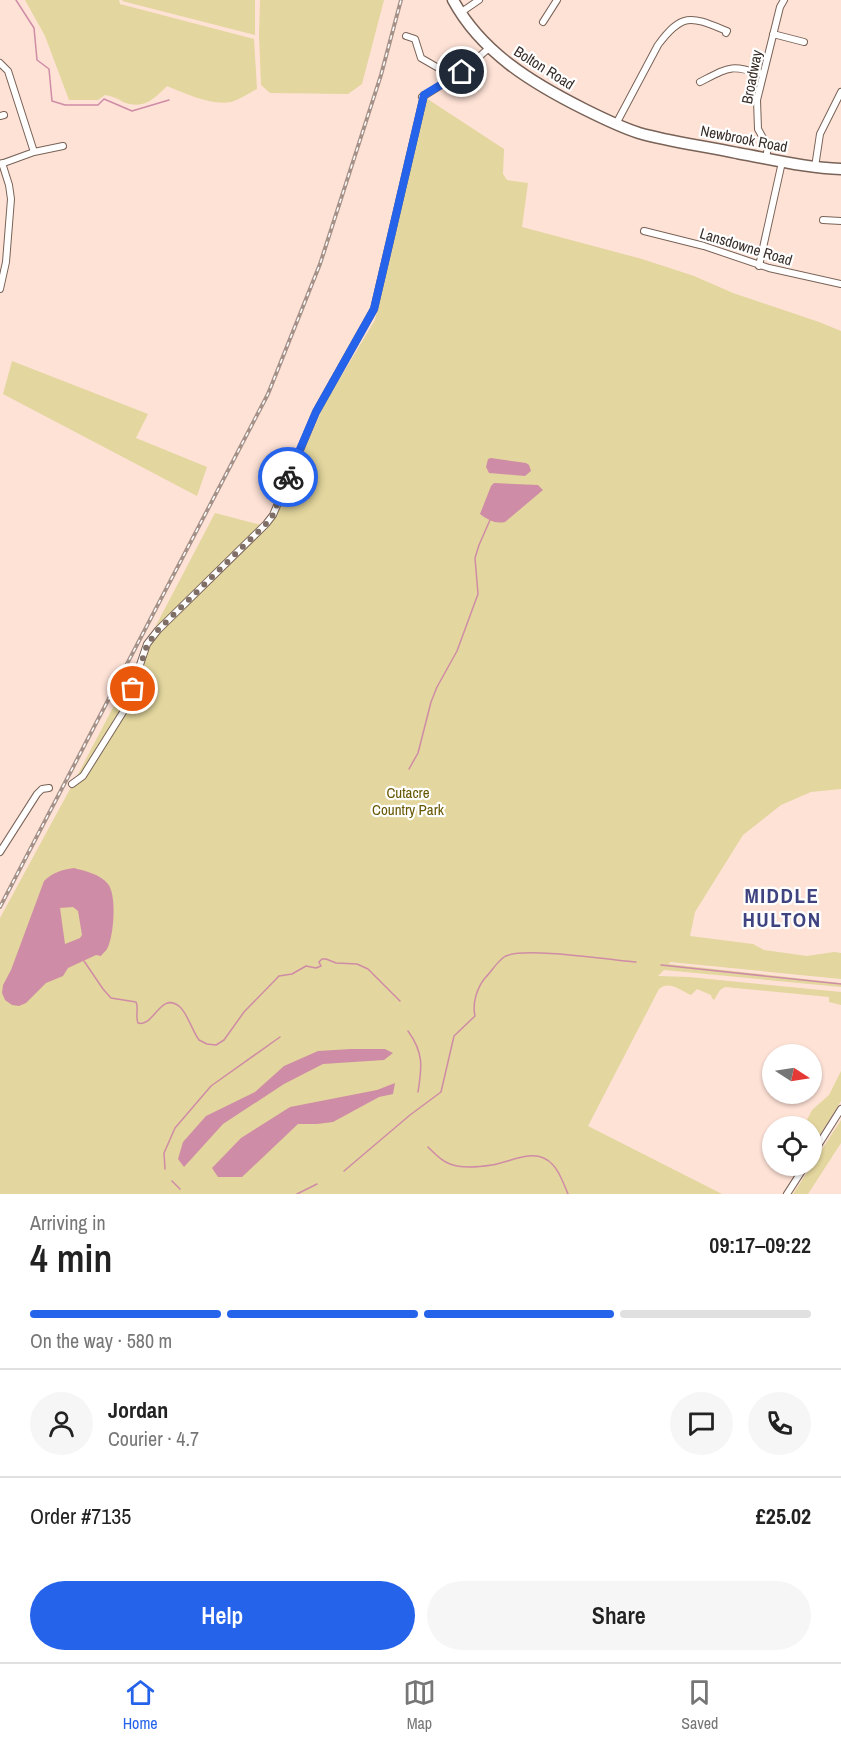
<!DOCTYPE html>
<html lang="en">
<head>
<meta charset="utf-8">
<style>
  :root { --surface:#fff; --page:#f6f6f6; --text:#222; --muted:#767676; --line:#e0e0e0; --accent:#2563eb }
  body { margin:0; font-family:"Archivo Narrow",sans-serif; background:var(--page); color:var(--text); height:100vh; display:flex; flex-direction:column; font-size:22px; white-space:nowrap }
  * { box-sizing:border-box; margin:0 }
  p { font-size:20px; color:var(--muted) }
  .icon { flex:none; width:33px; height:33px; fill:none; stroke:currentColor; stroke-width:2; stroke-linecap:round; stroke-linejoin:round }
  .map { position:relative; height:1194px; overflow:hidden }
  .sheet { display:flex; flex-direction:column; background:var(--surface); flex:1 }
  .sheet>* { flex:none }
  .needle { width:39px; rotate:102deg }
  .fabs { position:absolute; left:762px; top:1044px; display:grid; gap:12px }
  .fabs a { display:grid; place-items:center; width:60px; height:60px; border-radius:50%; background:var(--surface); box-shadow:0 2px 4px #0004; font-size:30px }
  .pin { position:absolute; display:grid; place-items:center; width:51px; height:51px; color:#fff; margin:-26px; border:3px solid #fff; border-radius:50%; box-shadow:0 2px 6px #0007 }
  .courier { position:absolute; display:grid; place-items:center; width:60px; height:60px; margin:-30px; border:4px solid #2563eb; border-radius:50%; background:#fff; color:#222; box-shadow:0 2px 8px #0007 }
  .headline em { font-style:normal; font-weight:600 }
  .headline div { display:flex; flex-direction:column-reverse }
  .headline { display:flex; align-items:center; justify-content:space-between; height:102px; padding:0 30px }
  h1 { font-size:39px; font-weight:600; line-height:45px }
  .bar { display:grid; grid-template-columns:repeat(4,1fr); gap:9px 6px; align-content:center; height:72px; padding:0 30px }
  .bar i { height:8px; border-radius:4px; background:var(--line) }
  .bar .active { background:var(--accent) }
  .bar p { grid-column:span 4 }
  .line { display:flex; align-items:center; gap:15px; padding:0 30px; border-top:2px solid var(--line) }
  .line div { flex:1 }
  .round { display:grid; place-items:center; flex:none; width:63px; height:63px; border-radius:32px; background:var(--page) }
  .cta { display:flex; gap:12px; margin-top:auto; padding:12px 30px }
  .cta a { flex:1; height:69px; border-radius:36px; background:var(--accent); color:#fff; font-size:24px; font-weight:600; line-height:69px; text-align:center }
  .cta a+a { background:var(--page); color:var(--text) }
  .tab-bar { display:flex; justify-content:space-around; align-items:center; height:84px; border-top:2px solid var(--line); background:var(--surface); font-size:16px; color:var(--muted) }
  .tab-bar a { display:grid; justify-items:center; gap:3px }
  .tab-bar .active { color:var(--accent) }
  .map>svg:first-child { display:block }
</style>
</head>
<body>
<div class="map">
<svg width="841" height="1194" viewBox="0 0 841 1194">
  <rect width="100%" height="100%" fill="#fee2d6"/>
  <path fill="#e3d69e" d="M 25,0 L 119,0 L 120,4 L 254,39 L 257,89 C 249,93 239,100 231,102 C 212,106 184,93 167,86 C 154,99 144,110 123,102 C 117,98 112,96 105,95 L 98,100 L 69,100 L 45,36 Z
    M 123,0 L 255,0 L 255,35 L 122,1 Z
    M 260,0 L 384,0 L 362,84 L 348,94 L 270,93 L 261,85 L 259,35 Z
    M 426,98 L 504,149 L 503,174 L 507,180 L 528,183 L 522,227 L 642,259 L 694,276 L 733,293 L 819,322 L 841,331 L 841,789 L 811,792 L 781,805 L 743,835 L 695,912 L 690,936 L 753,944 L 764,950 L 807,956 L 834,952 L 841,953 L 841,979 L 670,962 L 669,964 L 841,983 L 841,987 L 664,970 L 658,976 L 689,977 L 841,992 L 841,1005 L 829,1002 L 829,997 L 725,987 L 720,990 L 714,1000 L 712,998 L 711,995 L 697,989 L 691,995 C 680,990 669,980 659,989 L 588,1126 L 722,1194 L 0,1194 L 0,918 L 76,778 L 215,513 L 269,527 L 275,518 L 324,405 L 375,320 Z
    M 12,361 L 148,414 L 136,438 L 207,467 L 197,496 L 3,394 Z
    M 841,1071 L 841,1101 L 812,1147 L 812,1126 L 804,1126 L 812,1110 L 829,1095 Z
    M 841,1120 L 841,1143 L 808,1194 L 793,1194 Z"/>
  <path fill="#cf8ca6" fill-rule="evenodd" d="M 491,458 L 526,463 L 529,465 L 531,471 L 525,476 L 489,473 L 486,467 L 488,459 Z
    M 494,483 L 538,485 L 543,490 L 505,522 C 495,524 488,520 480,514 L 491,486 Z
    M 74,868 C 85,871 100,874 108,884 C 117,895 114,936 107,949 C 106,951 102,954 101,956 L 96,955 L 68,968 L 63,976 L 46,983 L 26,1003 L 19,1006 L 12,1005 L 5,1000 L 2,993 L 3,985 L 11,970 L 44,881 C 53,872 62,870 74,868 ZM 73,907 L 78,911 L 82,935 L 80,938 L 65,944 L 60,908 Z
    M 351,1049 L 385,1049 L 393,1053 L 384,1060 L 323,1064 L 284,1084 L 223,1124 L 184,1167 L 178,1159 L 183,1142 L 206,1116 L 255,1092 L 284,1066 L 318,1051 Z
    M 395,1083 L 393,1094 L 379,1097 L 333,1122 L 317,1124 L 298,1124 L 242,1177 L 218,1177 L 212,1168 L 241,1138 L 290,1107 L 377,1090 Z"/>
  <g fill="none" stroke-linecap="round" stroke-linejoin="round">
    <path stroke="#cf8ca6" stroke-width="1.5" d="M 16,0 L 34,28 L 37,60 L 49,69 L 52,101 L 65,105 L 98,105 L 104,99 L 132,111 L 169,100
      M 409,769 L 418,753 L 431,702 L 437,687 L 457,651 L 478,594 L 475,558 L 479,545 L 490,520
      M 84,961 L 103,989 L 111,998 L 136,1002 C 139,1008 135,1016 138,1023 C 154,1028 160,990 180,1007 C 187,1013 193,1032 199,1040 L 207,1044 L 216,1045 L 224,1040 L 244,1012 L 279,976 L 292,974 L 306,966 L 316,968 L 321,966 L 319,962 L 322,959 L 326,959 L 336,963 L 357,964 L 368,969 L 400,1001
      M 661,965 L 841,984
      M 408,1031 C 424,1053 422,1067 418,1092
      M 428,1147 C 434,1153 441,1161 450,1164 C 462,1169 479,1167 492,1165 C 512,1162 536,1146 553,1165 C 560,1172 564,1185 568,1194
      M 165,1169 L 164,1153 L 175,1128 L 211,1086 L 280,1037
      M 344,1171 L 410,1115 L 441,1092 L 454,1036 L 475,1016 C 472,1003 477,988 485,978 C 491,972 497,962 504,957 C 520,946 612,960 636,962
      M 172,1181 L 180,1189
      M 297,1194 L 317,1184"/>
    <defs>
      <path id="minor" d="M 460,13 L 479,0
        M 543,22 L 557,0
        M 773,34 L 804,42
        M 406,36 L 415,39 L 421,58 L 454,77
        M 0,63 L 8,71 L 34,152
        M 700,82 C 731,66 730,65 763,74
        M 422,97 L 462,72 L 489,48
        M 0,116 L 4,115
        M 616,124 L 658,45 C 683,11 692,17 727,31 L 726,33
        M 766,158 L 768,147 L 758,129 L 757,100 L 780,7 L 784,0
        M 1,164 L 34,152 L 63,146
        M 815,167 L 820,134 L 841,92
        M 823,220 L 841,221
        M 644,231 L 704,246 L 769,268 L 841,284
        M 759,266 L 782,162
        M 0,289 L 6,262 L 11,199 L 9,185 L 2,163
        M 72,784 L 83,776 L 125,709 L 147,644 L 158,630 L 266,524 L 273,515 L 316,412 L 374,309 L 424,95
        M 0,852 L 37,794 L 42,789 L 49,788
        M 812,1155 L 841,1109
        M 787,1194 L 805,1166"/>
      <path id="trunk" d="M 453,0 C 481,52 532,83 584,109 C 602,118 620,127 639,133 C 670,142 705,146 737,153 C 771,159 806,168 841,169"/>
    </defs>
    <use href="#minor" stroke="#796257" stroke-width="8"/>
    <use href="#trunk" stroke="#796257" stroke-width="13"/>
    <use href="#minor" stroke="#fff" stroke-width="6"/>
    <use href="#trunk" stroke="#fff" stroke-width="10"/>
    <defs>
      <path id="rail" d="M 0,907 L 268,394 L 320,264 L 381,75 L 401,0"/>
    </defs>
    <use href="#rail" stroke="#a59188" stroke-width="4"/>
    <use href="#rail" stroke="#fff" stroke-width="1.5" stroke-dasharray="4.5" stroke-linecap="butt"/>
  </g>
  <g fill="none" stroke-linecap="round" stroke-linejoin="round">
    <path stroke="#7e6e66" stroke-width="6" stroke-dasharray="0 10.8" d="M 133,689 L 147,645 L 158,630 L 266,524 L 273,515 L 288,477"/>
    <path stroke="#2563eb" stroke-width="8" d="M 288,477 L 316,412 L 374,309 L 424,95 L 462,72"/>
  </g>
  <g text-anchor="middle" stroke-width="4.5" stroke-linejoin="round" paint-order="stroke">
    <g font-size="15" fill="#392f2a" stroke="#fff">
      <text transform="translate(544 68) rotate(32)" y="5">Bolton Road</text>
      <text transform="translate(752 77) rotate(-79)" y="5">Broadway</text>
      <text transform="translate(744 139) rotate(11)" y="5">Newbrook Road</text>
      <text transform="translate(746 247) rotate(17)" y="5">Lansdowne Road</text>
    </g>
    <g font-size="15" fill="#655600" stroke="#fff">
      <text x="408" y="798">Cutacre<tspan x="408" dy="17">Country Park</tspan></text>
    </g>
    <g font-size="21" font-weight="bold" letter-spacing="1.5" fill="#3f4480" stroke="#fff">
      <text x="782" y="903">MIDDLE<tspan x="782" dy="24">HULTON</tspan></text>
    </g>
  </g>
</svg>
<div class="fabs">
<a><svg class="needle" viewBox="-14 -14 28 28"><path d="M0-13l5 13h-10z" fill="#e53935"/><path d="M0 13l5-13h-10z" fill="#767676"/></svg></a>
<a><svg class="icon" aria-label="locate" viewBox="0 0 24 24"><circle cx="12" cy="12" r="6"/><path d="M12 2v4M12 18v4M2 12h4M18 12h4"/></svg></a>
</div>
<div class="pin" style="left:133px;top:689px;background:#ea580c"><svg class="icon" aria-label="bag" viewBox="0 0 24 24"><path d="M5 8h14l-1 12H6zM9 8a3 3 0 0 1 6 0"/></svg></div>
<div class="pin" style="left:462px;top:72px;background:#1f2937"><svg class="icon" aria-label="home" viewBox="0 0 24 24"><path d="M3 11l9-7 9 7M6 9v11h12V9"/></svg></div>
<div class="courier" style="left:288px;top:477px"><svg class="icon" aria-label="bike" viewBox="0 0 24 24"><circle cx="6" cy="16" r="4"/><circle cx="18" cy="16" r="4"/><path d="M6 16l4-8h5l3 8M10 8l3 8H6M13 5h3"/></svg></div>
</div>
<section class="sheet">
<div class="headline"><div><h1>4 min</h1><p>Arriving in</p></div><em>09:17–09:22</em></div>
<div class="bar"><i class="active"></i><i class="active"></i><i class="active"></i><i></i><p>On the way · 580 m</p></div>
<div class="line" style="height:108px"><a class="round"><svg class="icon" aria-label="person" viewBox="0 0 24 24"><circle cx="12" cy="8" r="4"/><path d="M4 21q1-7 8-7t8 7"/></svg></a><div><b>Jordan</b><p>Courier · 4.7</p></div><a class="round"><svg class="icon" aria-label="chat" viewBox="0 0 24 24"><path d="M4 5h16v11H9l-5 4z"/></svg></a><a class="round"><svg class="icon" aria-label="phone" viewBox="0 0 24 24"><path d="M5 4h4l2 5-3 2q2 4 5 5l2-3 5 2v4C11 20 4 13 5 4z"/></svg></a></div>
<div class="line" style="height:78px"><div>Order #7135</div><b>£25.02</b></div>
<div class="cta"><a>Help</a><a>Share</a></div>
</section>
<nav class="tab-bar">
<a class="active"><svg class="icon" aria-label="home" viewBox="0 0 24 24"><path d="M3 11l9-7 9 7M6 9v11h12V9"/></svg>Home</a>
<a><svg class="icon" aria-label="map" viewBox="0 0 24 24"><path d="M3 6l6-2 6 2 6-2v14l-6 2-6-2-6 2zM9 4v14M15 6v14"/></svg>Map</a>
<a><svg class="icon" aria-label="saved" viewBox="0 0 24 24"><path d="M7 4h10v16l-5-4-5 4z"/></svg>Saved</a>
</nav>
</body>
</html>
